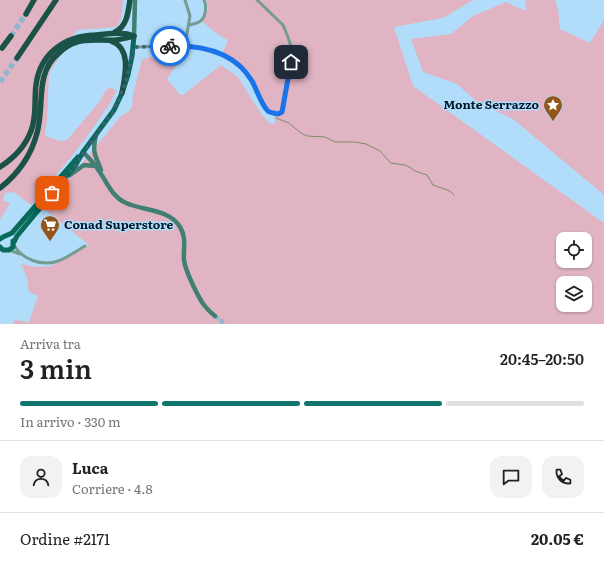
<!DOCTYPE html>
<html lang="it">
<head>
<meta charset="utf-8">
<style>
  :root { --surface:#fff; --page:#f2f2f2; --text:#222; --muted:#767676; --line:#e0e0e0; --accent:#0f766e }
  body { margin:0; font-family:Literata,serif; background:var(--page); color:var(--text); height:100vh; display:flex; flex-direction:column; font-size:15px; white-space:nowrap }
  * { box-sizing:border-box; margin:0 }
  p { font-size:13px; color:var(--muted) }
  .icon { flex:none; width:22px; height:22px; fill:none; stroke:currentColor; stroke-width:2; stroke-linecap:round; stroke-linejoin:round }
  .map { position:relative; height:324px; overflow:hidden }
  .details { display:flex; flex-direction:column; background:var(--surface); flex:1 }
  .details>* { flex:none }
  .controls { position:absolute; left:556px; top:232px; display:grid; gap:8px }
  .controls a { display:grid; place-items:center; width:36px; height:36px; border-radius:8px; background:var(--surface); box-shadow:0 1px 3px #0004; font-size:20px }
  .pin { position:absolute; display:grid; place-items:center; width:34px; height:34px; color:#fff; margin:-17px; border-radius:8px; box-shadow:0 2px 6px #0006 }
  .courier { position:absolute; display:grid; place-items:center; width:40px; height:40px; margin:-20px; border:3px solid #1a73e8; border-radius:50%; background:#fff; color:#222; box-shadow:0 1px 5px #0007 }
  .head em { font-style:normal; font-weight:600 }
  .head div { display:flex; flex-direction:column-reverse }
  .head { display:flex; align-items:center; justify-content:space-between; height:68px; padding:0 20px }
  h1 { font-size:26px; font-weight:600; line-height:30px }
  .bar { display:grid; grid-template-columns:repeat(4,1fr); gap:6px 4px; align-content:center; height:48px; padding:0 20px }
  .bar i { height:5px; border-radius:3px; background:var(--line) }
  .bar .on { background:var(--accent) }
  .bar p { grid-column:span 4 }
  .line { display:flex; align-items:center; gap:10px; padding:0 20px; border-top:1px solid var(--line) }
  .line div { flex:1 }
  .round { display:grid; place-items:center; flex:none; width:42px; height:42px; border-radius:12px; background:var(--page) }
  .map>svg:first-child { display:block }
</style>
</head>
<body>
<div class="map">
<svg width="604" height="324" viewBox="0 0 604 324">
  <rect width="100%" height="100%" fill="#b2ddfa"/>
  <path fill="#e0b4c2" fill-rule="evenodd" d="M 0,0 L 123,0 L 121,19 L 117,27 L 77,30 L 49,73 L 47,119 L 45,136 L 60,141 L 67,140 L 100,101 L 105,91 L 110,87 L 117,91 C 93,133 62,168 31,205 L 14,192 L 5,193 L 3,201 L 10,203 L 0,220 Z
    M 206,0 L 473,0 L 443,18 L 394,27 L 413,86 L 604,223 L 604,324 L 13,324 L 15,320 L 29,322 L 38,296 L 29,292 L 27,278 L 21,264 L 36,267 L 51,266 L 89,245 L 44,209 L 121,116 L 128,112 L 132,107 L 133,95 L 142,59 L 178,53 L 183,56 L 167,79 L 180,95 L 183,95 L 221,65 L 238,77 L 260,112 L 270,124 L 275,123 L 274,110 L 269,109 L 266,104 L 249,71 L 223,52 L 228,40 C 218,36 210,28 202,21 L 208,9 ZM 563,239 L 585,239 L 585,261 L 563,261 ZM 563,283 L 585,283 L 585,305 L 563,305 Z
    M 525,0 L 555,0 L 558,9 L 560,29 L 590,43 L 604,20 L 604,195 L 513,119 L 477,102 L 457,84 L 423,72 L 411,39 L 451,34 L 473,16 L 506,2 L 526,11 Z"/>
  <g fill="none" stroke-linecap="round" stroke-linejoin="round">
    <path stroke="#7b8c66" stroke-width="1" d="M 276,118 L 289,123 L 301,133 L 307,136 L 325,137 L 335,142 L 355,142 L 366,144 L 380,151 L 391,163 L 405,165 L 411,168 L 415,171 L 427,175 L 433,185 L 450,191 L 454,195"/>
    <path stroke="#8eb6d0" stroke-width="4.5" stroke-dasharray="4.5 2" stroke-linecap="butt" d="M 215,316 L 225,324"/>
    <path stroke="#8eb6d0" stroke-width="5.5" stroke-dasharray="5.5 3" stroke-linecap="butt" d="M 11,36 L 26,14
      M 0,82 L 17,58"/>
    <path stroke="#759c93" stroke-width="3" d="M 189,25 C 192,24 196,24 199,22 C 206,18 207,7 204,0
      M 185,45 L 190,16 L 185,0
      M 134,47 C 171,46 218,39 245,72 C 255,83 260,98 268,111 L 278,114 L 282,111 L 293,53 L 288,37 L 283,25 L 257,0
      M 14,245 C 22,259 41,267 58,261 C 67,258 76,251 85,246
      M 9,250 L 20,254"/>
    <path stroke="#417f72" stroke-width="4.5" d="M 134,36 L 135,0
      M 96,135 C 92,153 95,154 101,170
      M 83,152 C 89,158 95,164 99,171 C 107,182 112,197 126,203 C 144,211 169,209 180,227 C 187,238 183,249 184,260 C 185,270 198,297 204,305 C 207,309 211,313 215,316
      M 70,175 L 84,165 L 95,166"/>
    <path stroke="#076a5b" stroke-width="5" d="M 0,239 L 3,237 L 12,233 L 78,157
      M 14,242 L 17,236 L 75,166 L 83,152 L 114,110 L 122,93 L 128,75 L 132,56 L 134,36
      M 0,247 L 3,250 L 9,250 L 13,247 L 13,241"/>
    <path stroke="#1b5247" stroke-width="5.5" d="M 26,14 L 34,0
      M 115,32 C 127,26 128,13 130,0
      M 111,41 C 132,48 125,76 122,93
      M 2,48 L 11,36
      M 17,58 L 56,0
      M 0,167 C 14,158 25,147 31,131 C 37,116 34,101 36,85 C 40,53 65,36 95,35 C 109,34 122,31 134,36
      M 0,188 C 18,174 31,156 37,133 C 45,106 34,73 59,53 C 64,48 70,44 77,42 C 89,38 103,41 116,40 C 122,39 128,38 134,36"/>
  </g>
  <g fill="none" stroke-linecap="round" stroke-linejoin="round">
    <path stroke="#3e5e73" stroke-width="4" stroke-dasharray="0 7.2" d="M 52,193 L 75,166 L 84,152 L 114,110 L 125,84 L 134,47 L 170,46"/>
    <path stroke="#1a73e8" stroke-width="5" d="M 170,46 C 201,45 235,52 252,81 C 256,88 262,106 268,111 C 270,113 275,113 278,114 L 282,112 L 291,62"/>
  </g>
  <defs>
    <symbol id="sight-pin" viewBox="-11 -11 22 30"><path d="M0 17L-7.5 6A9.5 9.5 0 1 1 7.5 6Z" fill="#94551c" stroke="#b2ddfa"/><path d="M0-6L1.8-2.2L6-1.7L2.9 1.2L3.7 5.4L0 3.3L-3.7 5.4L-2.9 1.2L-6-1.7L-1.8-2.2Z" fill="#fff"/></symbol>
    <symbol id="supermarket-pin" viewBox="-11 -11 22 30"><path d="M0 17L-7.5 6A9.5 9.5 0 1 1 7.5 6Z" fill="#94551c" stroke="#b2ddfa"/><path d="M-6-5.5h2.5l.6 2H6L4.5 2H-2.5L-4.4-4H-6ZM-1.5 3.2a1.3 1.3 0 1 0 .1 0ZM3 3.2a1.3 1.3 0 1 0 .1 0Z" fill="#fff"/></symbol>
  </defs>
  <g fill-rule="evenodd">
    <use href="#sight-pin" x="542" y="94" width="22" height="30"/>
    <use href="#supermarket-pin" x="39" y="214" width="22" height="30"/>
  </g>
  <g text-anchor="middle" stroke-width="3" stroke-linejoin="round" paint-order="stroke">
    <g font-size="12" font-weight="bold" fill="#00192a" stroke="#b2ddfa" text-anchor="end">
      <text x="539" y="109">Monte Serrazzo</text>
      <text x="64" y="229" text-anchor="start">Conad Superstore</text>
    </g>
  </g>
</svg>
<div class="controls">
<a><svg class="icon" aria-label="locate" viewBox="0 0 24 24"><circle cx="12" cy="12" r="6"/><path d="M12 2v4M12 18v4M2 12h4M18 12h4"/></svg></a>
<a><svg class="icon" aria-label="layers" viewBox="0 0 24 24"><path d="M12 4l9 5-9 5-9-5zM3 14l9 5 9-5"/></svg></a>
</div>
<div class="pin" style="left:52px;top:193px;background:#ea580c"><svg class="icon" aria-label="bag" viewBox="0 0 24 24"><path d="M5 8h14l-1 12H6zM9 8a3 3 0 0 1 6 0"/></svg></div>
<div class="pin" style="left:291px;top:62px;background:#1f2937"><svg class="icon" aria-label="home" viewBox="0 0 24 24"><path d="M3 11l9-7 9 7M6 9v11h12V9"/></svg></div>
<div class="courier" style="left:170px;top:46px"><svg class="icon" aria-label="bike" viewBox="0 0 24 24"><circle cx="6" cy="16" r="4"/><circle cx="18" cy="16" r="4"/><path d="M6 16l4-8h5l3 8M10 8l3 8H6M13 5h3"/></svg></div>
</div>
<section class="details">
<div class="head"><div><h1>3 min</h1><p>Arriva tra</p></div><em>20:45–20:50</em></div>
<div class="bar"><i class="on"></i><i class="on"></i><i class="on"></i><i></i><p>In arrivo · 330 m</p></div>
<div class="line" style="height:72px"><a class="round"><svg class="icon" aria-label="person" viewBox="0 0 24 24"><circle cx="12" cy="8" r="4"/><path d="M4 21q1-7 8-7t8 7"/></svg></a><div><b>Luca</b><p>Corriere · 4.8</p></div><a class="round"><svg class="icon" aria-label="chat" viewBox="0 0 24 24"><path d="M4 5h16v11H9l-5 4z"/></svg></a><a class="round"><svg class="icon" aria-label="phone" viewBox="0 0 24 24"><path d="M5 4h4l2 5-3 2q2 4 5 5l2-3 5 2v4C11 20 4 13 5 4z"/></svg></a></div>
<div class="line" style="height:52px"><div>Ordine #2171</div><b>20.05 €</b></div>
</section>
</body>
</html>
